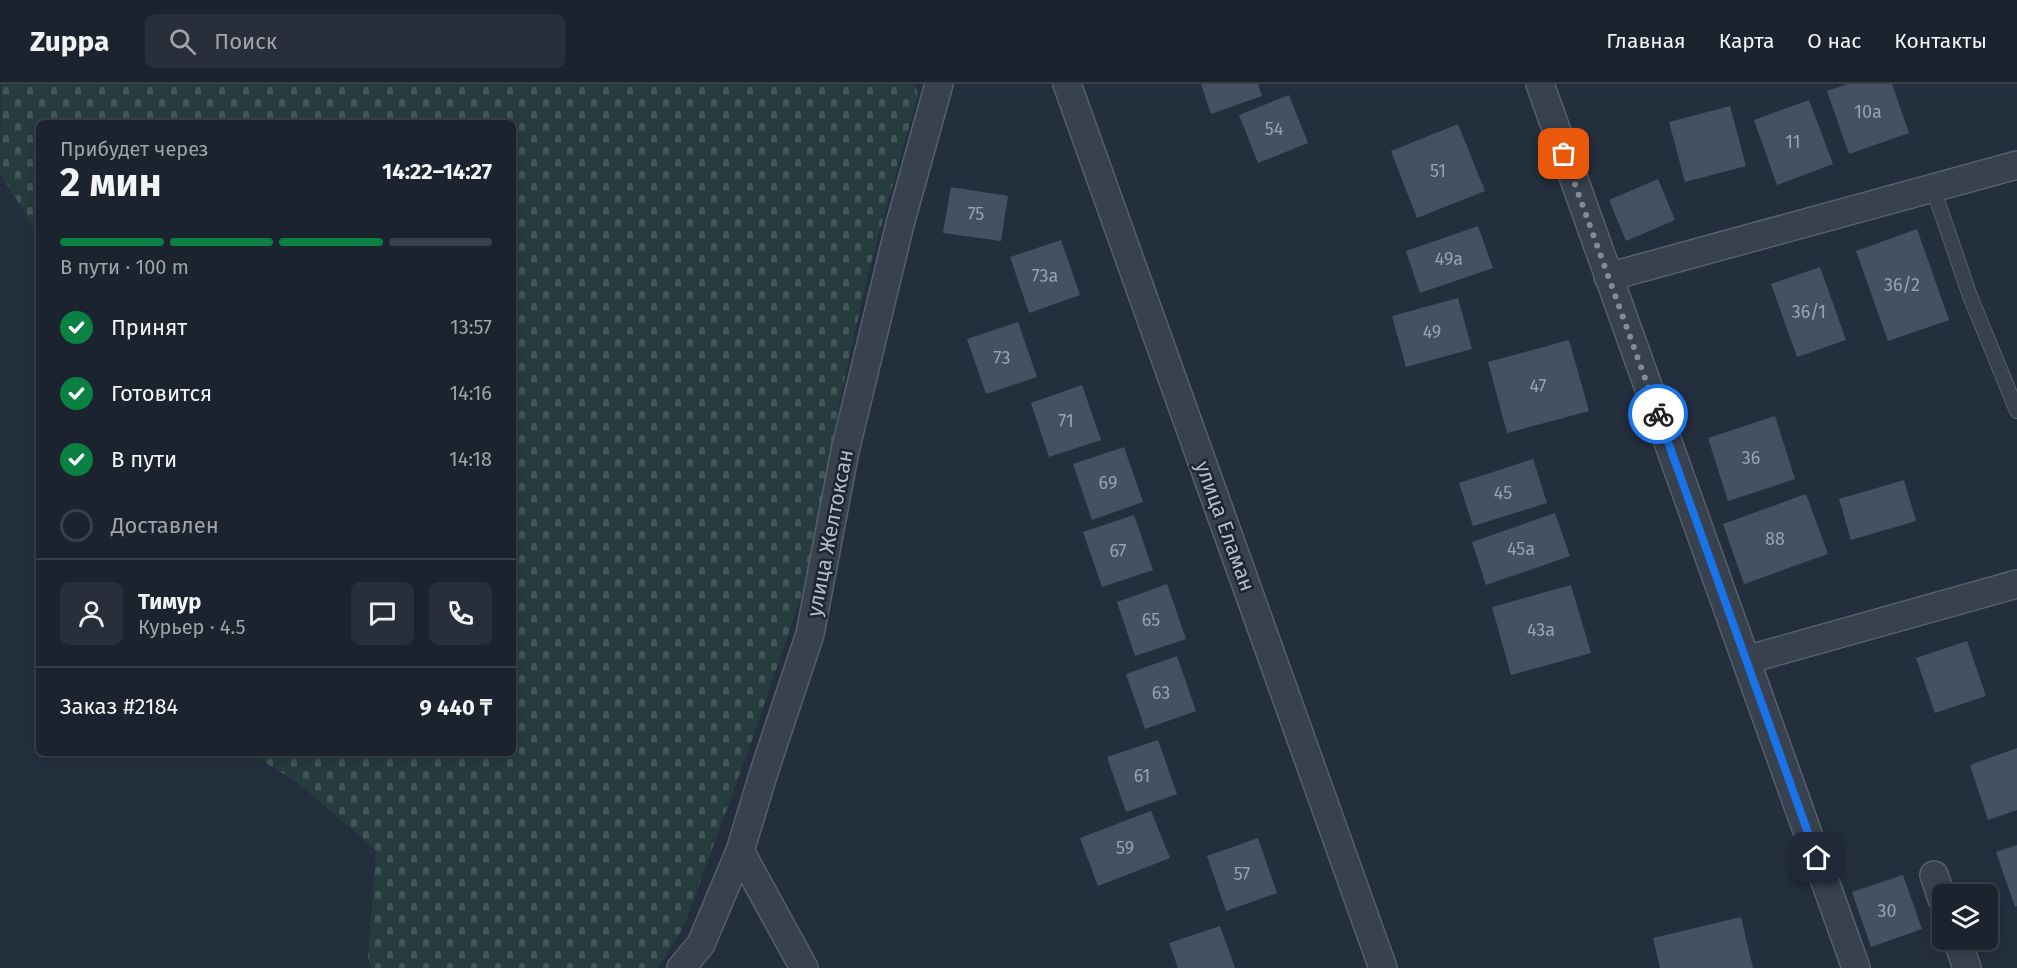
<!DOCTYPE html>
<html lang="ru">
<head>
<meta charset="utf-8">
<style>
  :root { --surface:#1b232e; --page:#282f3a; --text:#f1f3f6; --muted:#a0a4aa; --line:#39404a; --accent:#0b8043 }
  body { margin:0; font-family:"Fira Sans",sans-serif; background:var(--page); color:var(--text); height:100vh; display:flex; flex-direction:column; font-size:22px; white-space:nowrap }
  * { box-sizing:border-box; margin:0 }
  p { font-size:20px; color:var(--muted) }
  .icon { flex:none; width:33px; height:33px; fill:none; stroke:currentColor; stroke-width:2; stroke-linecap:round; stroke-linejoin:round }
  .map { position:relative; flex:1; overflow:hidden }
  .drawer { position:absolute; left:36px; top:36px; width:480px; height:636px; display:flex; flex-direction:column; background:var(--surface); border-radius:9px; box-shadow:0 3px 15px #0003,0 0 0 2px var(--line) }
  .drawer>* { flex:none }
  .fabs { position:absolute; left:1932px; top:800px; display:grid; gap:12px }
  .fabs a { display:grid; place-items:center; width:66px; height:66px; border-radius:9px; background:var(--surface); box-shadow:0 3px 15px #0003,0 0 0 2px var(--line); font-size:30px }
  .pin { position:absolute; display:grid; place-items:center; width:51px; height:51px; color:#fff; margin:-26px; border-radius:12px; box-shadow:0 3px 9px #0006 }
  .courier { position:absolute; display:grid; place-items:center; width:60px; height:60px; margin:-30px; border:4px solid #1a73e8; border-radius:50%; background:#fff; color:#222; box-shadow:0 2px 8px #0007 }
  .overview em { font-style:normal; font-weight:700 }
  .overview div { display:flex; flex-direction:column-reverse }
  .overview { display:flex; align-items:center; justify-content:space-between; height:102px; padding:0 24px }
  h1 { font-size:39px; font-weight:700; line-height:45px }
  .bar { display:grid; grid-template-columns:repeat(4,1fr); gap:9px 6px; align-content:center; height:72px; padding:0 24px }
  .bar i { height:8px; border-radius:4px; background:var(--line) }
  .bar .active { background:var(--accent) }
  .bar p { grid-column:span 4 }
  .line { display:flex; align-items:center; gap:15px; padding:0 24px; border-top:2px solid var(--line) }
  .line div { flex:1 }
  .round { display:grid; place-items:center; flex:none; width:63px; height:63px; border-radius:9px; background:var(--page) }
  ol { padding:0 24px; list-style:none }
  li { display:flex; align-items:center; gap:18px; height:66px }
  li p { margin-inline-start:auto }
  li .icon { padding:6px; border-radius:50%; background:var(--accent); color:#fff; stroke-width:4 }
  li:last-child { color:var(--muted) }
  li i { width:33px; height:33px; border:3px solid var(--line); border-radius:50% }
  header { display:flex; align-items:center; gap:36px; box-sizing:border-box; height:84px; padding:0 30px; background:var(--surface); border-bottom:2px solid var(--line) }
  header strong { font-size:28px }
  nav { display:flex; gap:33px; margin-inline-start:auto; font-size:21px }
  .search { width:420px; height:54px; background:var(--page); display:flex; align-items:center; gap:15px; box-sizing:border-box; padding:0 21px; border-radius:9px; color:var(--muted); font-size:22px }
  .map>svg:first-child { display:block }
</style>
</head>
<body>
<header>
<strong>Zuppa</strong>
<div class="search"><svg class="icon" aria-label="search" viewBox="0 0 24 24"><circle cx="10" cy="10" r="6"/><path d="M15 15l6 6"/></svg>Поиск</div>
<nav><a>Главная</a><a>Карта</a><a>О нас</a><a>Контакты</a></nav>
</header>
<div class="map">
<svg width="2017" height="884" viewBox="0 0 2017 884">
  <defs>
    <pattern id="cemetery-stones" width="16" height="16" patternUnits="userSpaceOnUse" patternTransform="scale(1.5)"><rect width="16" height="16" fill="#263c3f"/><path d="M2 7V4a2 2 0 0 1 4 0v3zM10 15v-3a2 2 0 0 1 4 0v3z" fill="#435659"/></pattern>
  </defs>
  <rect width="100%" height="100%" fill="#242f3e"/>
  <path fill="url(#cemetery-stones)" d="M 1,0 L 915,0 L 918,11 L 870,182 L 842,306 L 805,501 L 756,645 L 684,842 L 658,884 L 371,884 L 368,874 L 376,766 L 297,698 L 249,669 L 513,669 L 513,39 L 39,39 L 39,152 L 0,89 Z"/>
  <path fill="#455162" d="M 1201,0 L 1258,0 L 1262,12 L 1211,30 Z
    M 1848,0 L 1892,0 L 1909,49 L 1849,70 L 1827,7 Z
    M 1289,11 L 1308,59 L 1258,79 L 1239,31 Z
    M 1809,16 L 1833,80 L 1777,101 L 1754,36 Z
    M 1730,22 L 1746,82 L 1685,98 L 1669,38 Z
    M 1458,40 L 1485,107 L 1417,134 L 1391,67 Z
    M 1658,95 L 1675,136 L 1626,157 L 1609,116 Z
    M 951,103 L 1008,112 L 1001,157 L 943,149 Z
    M 1478,142 L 1493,184 L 1420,209 L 1406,167 Z
    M 1917,145 L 1949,236 L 1888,257 L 1856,167 Z
    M 1061,156 L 1080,211 L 1029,229 L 1010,173 Z
    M 1820,183 L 1846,256 L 1797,273 L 1771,200 Z
    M 1458,214 L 1472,265 L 1406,283 L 1392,232 Z
    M 1018,238 L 1037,293 L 986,310 L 967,255 Z
    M 1569,256 L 1589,327 L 1507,349 L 1488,278 Z
    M 1082,301 L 1101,356 L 1049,373 L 1031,319 Z
    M 1775,332 L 1795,395 L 1728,417 L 1708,354 Z
    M 1124,363 L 1143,418 L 1092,436 L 1073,380 Z
    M 1533,375 L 1547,419 L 1473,442 L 1459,399 Z
    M 1904,396 L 1916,437 L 1851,456 L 1839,415 Z
    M 1806,410 L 1828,470 L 1744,500 L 1723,440 Z
    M 1555,429 L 1570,472 L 1486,501 L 1472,458 Z
    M 1134,431 L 1153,486 L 1102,503 L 1083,448 Z
    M 1167,500 L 1186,555 L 1135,572 L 1117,518 Z
    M 1571,501 L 1591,569 L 1511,591 L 1492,523 Z
    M 1967,557 L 1986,612 L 1935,629 L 1916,574 Z
    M 1177,572 L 1196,627 L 1145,645 L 1126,590 Z
    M 1158,656 L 1177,710 L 1126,728 L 1107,673 Z
    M 2017,664 L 2017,726 L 1988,736 L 1970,681 Z
    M 1151,727 L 1170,774 L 1098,802 L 1080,754 Z
    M 1258,754 L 1277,809 L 1226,827 L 1207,772 Z
    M 2017,761 L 2017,822 L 2015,823 L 1996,768 Z
    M 1903,791 L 1922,845 L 1871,863 L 1852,808 Z
    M 1741,833 L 1753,884 L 1660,884 L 1653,854 Z
    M 1220,842 L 1235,884 L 1178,884 L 1169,859 Z"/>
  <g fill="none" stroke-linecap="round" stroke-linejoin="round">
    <defs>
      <path id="lane" d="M 1933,104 L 1970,212 L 2017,327"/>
      <path id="street" d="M 1067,0 L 1383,884
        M 1540,0 L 1856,884
        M 1608,193 L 2017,81
        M 1746,576 L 2017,500
        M 740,767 L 804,884
        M 1934,791 L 1942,815
        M 1957,855 L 1967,884
        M 681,884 L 701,860 L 740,767 L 764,688 L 810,550 L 845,367 L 900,140 L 939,0"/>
    </defs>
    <use href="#lane" stroke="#565f6c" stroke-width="16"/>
    <use href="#street" stroke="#565f6c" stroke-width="30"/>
    <use href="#lane" stroke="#38414e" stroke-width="14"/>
    <use href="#street" stroke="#38414e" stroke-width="27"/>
  </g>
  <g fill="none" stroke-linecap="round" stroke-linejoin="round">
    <path stroke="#828b98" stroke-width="6" stroke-dasharray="0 10.8" d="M 1564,70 L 1658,330"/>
    <path stroke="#1a73e8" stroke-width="8" d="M 1658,330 L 1817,774"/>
  </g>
  <g text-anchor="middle" stroke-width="5" stroke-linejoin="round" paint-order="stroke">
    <g font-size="18" fill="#98a1af">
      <text x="1868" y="34">10а</text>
      <text x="1274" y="51">54</text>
      <text x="1793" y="64">11</text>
      <text x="1438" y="93">51</text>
      <text x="976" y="136">75</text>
      <text x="1449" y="181">49а</text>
      <text x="1045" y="198">73а</text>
      <text x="1902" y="207">36/2</text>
      <text x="1809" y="234">36/1</text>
      <text x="1432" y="254">49</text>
      <text x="1002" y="280">73</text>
      <text x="1538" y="308">47</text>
      <text x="1066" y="343">71</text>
      <text x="1751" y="380">36</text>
      <text x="1108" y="405">69</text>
      <text x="1503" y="415">45</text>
      <text x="1775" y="461">88</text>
      <text x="1521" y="471">45а</text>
      <text x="1118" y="473">67</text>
      <text x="1151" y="542">65</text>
      <text x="1541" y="552">43а</text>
      <text x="1161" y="615">63</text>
      <text x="1142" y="698">61</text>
      <text x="1125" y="770">59</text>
      <text x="1242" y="796">57</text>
      <text x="1887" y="833">30</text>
    </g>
    <g font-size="21" fill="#b4bcc9" stroke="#1d2633">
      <text transform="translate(1225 442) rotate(70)" y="7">улица Еламан</text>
      <text transform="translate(830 449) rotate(-79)" y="7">улица Желтоксан</text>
    </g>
  </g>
</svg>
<div class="fabs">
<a><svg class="icon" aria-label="layers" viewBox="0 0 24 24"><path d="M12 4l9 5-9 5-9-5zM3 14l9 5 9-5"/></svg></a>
</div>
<div class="pin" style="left:1564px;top:70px;background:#ea580c"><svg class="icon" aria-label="bag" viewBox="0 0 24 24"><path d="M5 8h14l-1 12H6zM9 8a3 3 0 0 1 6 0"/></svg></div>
<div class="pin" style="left:1817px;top:774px;background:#1f2937"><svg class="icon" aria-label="home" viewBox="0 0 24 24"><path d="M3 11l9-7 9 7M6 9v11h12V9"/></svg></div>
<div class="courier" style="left:1658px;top:330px"><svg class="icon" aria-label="bike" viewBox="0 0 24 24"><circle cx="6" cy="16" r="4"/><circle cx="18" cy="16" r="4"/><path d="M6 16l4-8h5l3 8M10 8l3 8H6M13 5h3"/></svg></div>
<section class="drawer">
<div class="overview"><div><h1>2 мин</h1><p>Прибудет через</p></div><em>14:22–14:27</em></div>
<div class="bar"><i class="active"></i><i class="active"></i><i class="active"></i><i></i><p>В пути · 100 m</p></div>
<ol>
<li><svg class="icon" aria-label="check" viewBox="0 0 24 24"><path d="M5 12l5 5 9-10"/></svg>Принят<p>13:57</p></li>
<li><svg class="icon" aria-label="check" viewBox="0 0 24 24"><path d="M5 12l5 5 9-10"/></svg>Готовится<p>14:16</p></li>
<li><svg class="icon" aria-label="check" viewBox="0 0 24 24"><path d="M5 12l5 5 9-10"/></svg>В пути<p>14:18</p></li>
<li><i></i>Доставлен</li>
</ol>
<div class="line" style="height:108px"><a class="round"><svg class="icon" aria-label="person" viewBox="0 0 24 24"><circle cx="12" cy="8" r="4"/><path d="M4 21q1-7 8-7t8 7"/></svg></a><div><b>Тимур</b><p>Курьер · 4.5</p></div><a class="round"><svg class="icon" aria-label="chat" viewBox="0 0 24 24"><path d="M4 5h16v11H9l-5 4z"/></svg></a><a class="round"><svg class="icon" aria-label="phone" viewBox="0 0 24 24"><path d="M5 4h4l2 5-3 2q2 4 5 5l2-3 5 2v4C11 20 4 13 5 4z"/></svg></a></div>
<div class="line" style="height:78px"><div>Заказ #2184</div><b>9 440 ₸</b></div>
</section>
</div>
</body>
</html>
